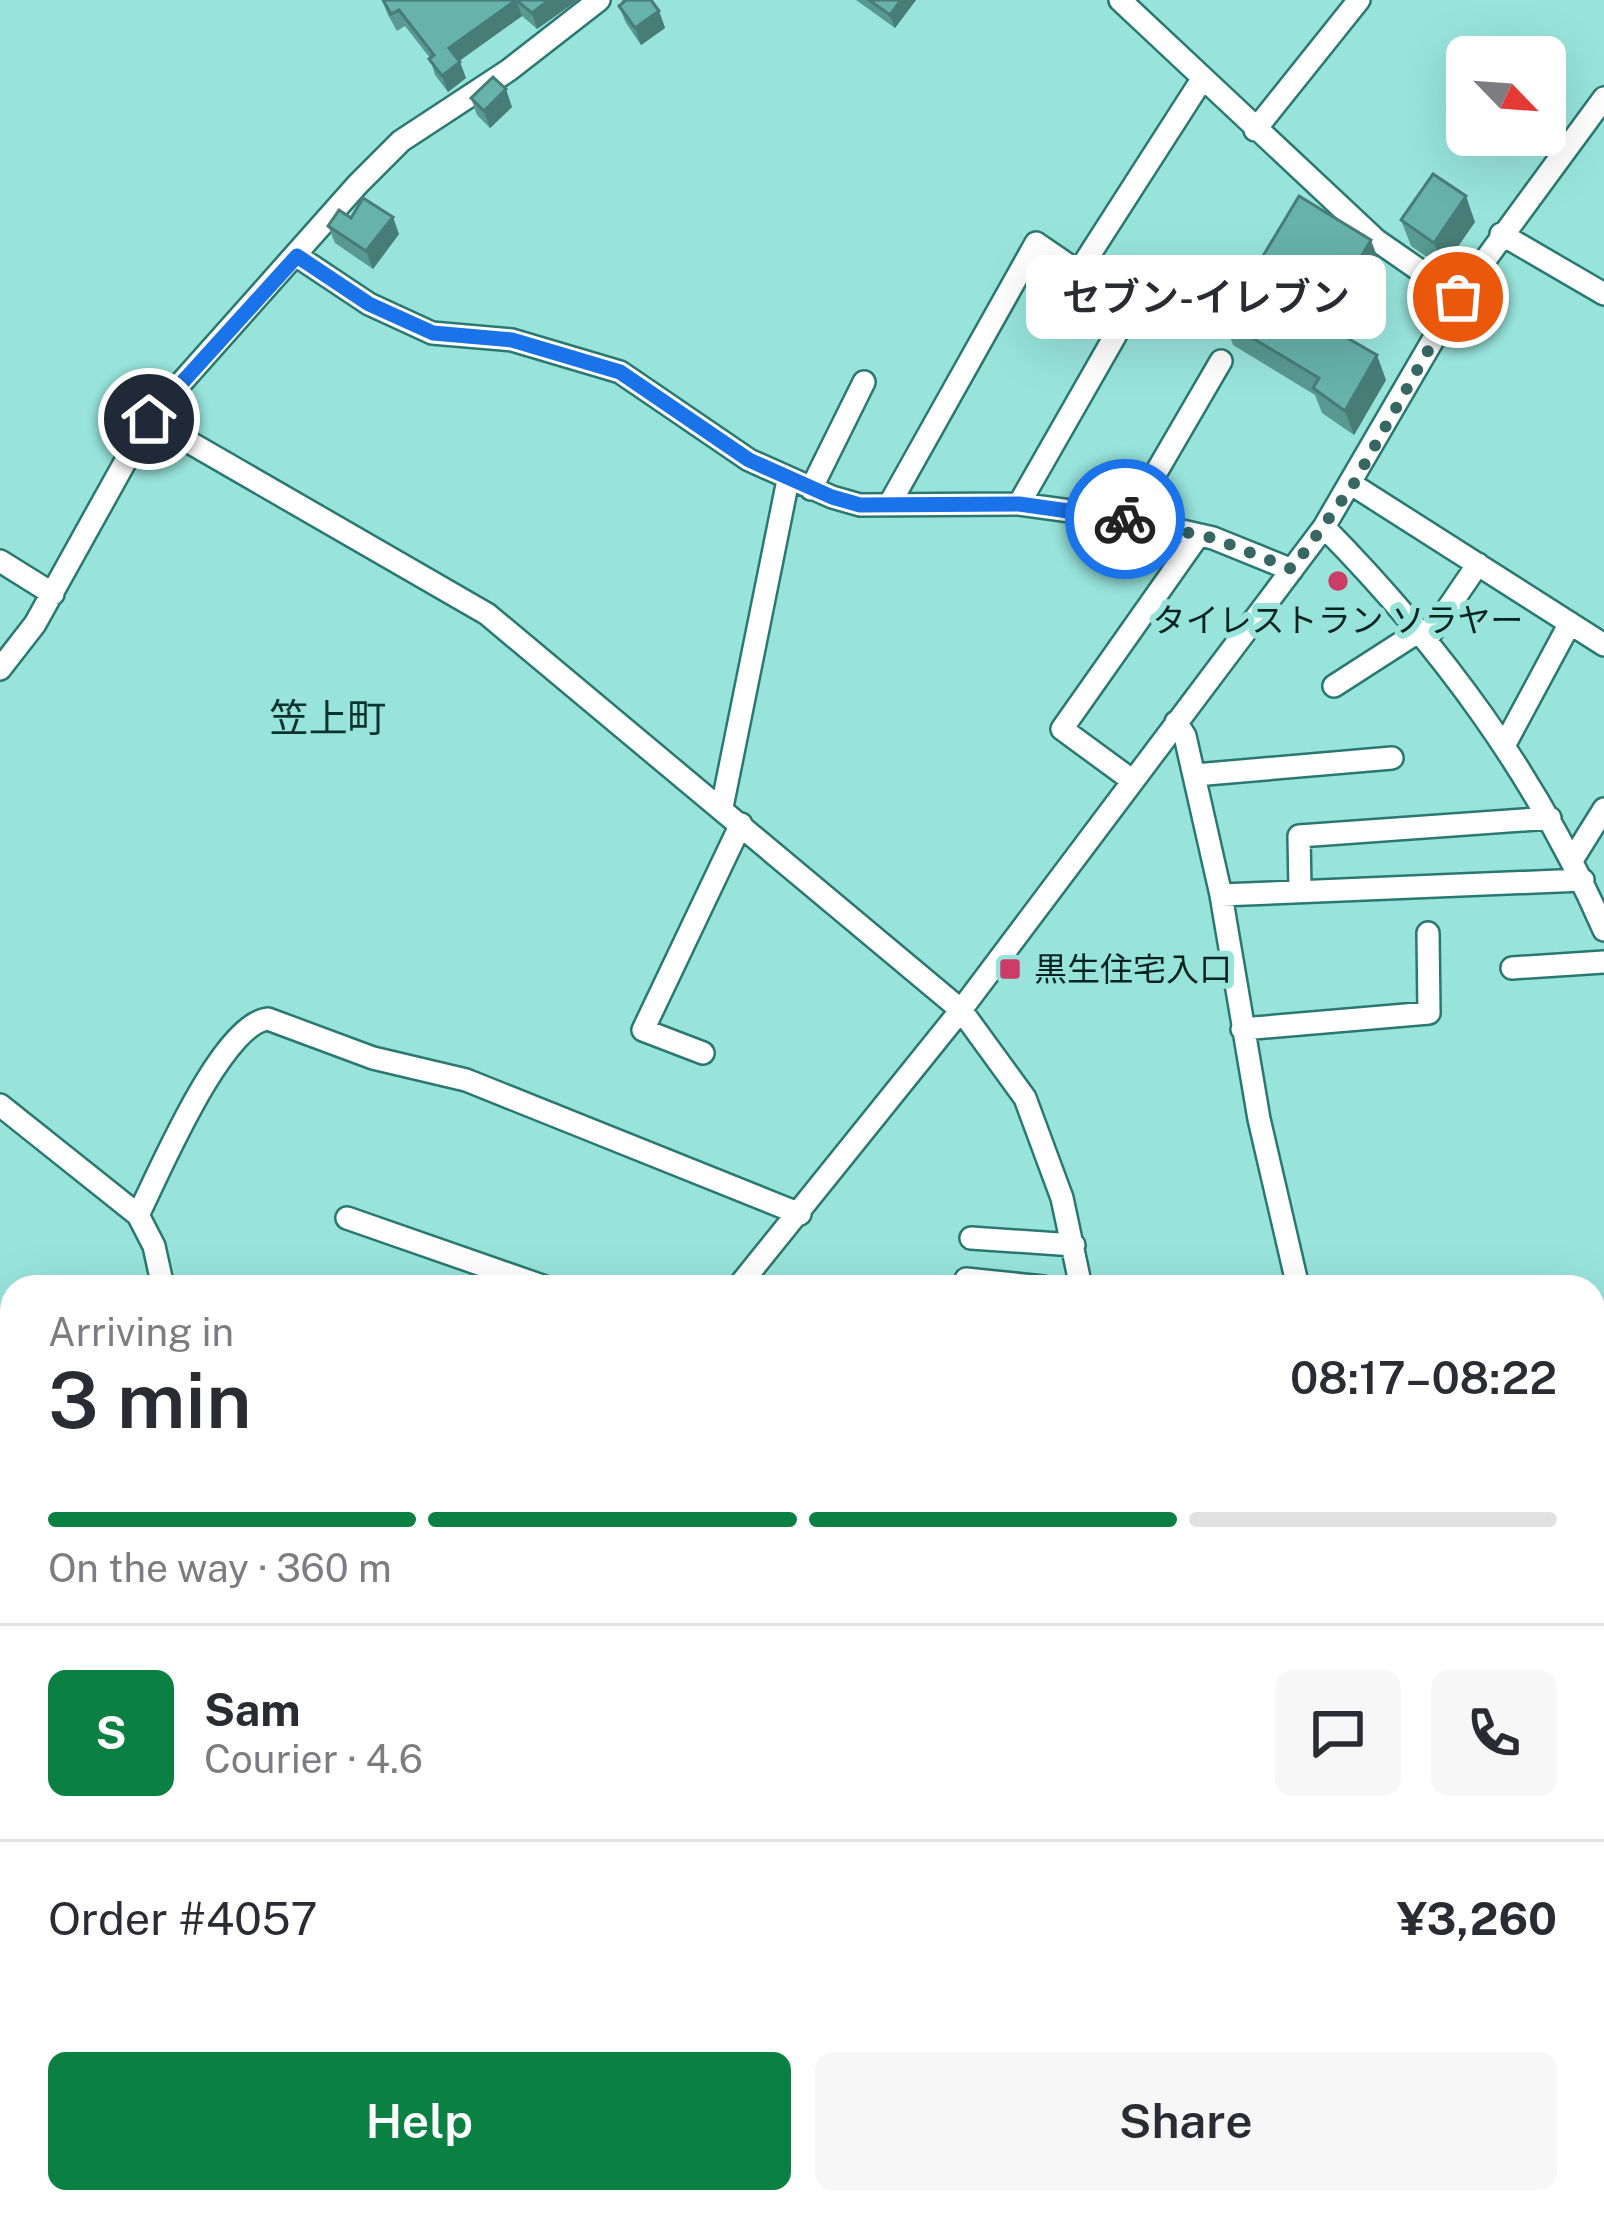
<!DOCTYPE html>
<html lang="en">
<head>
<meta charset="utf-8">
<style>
  :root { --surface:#fff; --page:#f7f7f7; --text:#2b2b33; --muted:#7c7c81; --line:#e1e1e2; --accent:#0b8043 }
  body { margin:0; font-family:"Public Sans","Noto Sans JP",sans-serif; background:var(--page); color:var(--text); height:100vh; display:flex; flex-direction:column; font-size:45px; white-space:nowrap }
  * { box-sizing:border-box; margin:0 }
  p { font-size:39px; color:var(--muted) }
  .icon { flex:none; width:66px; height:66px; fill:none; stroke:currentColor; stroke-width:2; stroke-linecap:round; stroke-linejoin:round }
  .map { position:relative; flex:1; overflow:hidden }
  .details { position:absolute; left:0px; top:1275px; width:1605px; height:939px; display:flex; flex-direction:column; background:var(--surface); border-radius:36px 36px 0 0; box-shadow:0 12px 48px #0002 }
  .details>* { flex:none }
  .needle { width:78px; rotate:115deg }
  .controls { position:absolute; left:1446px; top:36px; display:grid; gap:24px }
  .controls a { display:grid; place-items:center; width:120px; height:120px; border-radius:18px; background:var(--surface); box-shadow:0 12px 48px #0002; font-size:60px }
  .pin { position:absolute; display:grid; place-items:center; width:102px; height:102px; color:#fff; margin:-51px; border:6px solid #fff; border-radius:50%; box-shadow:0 3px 12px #0007 }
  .courier { position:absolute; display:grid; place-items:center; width:120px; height:120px; margin:-60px; border:9px solid #1a73e8; border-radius:50%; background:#fff; color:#222; box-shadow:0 3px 15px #0007 }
  .bubble { position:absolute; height:84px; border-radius:18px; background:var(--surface); box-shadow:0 12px 48px #0002; font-size:39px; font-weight:600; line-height:84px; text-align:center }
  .head em { font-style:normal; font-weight:600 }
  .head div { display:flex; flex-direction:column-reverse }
  .head { display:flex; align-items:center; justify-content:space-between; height:204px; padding:0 48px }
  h1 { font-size:78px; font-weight:600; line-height:90px }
  .bar { display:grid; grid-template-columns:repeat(4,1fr); gap:18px 12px; align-content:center; height:144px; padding:0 48px }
  .bar i { height:15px; border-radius:9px; background:var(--line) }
  .bar .current { background:var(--accent) }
  .bar p { grid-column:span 4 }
  .line { display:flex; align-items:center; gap:30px; padding:0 48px; border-top:3px solid var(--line) }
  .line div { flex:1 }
  .round { display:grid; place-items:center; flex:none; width:126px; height:126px; border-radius:18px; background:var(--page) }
  .button { display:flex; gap:24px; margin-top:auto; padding:24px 48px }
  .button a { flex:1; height:138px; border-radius:18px; background:var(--accent); color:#fff; font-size:48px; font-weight:600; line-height:138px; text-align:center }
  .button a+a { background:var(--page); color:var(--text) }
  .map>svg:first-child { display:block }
</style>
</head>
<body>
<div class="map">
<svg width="1604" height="2213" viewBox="0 0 1604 2213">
  <rect width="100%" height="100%" fill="#98e4db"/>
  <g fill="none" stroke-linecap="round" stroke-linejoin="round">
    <defs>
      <path id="minor" d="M 1120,0 L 1376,240 L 1458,297
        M 1255,130 L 1359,0
        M 1501,234 L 1604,294
        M 297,256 L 369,304 L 432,333 L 512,340 L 620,372 L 749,460 L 832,497 L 860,505 L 1019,504 L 1129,519 L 1213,538 L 1292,570
        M 1079,271 L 1201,81
        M 149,419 L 487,614 L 961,1010 L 1025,1098 L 1062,1198 L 1081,1287
        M 1353,485 L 1604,645
        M 811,489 L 864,382
        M 889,505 L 1036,243 L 1131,308 L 1019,504
        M 1129,519 L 1221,361
        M 1324,527 C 1441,646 1537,776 1604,930
        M 0,561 L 53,594
        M 1427,639 L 1478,564
        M 0,669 L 35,624 L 149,419 L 358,184 L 401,141 L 509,70 L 599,0
        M 1334,686 L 1421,630
        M 1176,722 L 1185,736 L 1221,895 L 1259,1119 L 1298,1287
        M 1505,744 L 1570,623
        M 1195,775 L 1392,758
        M 1133,781 L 1062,729 L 1198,536
        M 722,807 L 788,480
        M 1574,857 L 1604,809
        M 1300,890 L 1299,836 L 1550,818
        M 1221,895 L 1583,880
        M 1512,968 L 1604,962
        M 1242,1029 L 1429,1013 L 1428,933
        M 703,1053 L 643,1030 L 741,824
        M 0,1105 L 138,1215 L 154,1246 L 163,1287
        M 138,1215 C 159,1173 222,1023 268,1019 L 373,1058 L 466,1080 L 800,1214
        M 347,1218 L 545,1287
        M 971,1238 L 1074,1245
        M 966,1279 L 1043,1287
        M 738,1287 L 961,1010 L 1324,527 L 1458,297 L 1604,98
        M 0,1467 L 12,1469
        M 1593,1518 L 1604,1518
        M 1593,1709 L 1604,1709
        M 1593,1798 L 1604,1798
        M 4,1835 L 12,1837
        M 1593,1946 L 1604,1946
        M 0,2008 L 12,2012
        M 1593,2023 L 1604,2025
        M 0,2173 L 12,2144
        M 183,2213 L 187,2202
        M 825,2213 L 828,2202
        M 940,2213 L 945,2202
        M 1442,2213 L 1466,2202"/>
      <path id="major" d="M 0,2129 L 12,2133
        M 350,2202 L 455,2213"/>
    </defs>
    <use href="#minor" stroke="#2a7871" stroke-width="26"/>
    <use href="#major" stroke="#53733e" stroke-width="28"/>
    <use href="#minor" stroke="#fff" stroke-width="21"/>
    <use href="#major" stroke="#b2c595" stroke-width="24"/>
  </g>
  <path fill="#599992" d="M 382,0 L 578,0 L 537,29 L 522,16 L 459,61 L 466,78 L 448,92 L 435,75 L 430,58 L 405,26 L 397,31 L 388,15 Z
    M 622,0 L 651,0 L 659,11 L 665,28 L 641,45 L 626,23 L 619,6 L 623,3 Z
    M 856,0 L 916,0 L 895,28 Z
    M 471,98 L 512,107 L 490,128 L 477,115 Z
    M 1401,220 L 1475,222 L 1443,268 L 1411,246 Z
    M 328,226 L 399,234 L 373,269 L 335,243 Z
    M 1380,264 L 1339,333 L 1386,380 L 1354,435 L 1322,413 L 1315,395 L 1233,345 L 1224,321 Z
    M 666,2202 L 722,2203 L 721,2213 L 670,2213 Z"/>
  <path fill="#487d77" d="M 516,0 L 522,16 L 455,64 L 449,48 Z
    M 549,0 L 578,0 L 537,29 L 532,13 Z
    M 901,0 L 916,0 L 895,28 L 890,15 Z
    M 659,11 L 665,28 L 641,45 L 635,28 Z
    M 460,62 L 466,78 L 448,92 L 442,76 Z
    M 506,89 L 512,107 L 490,128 L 484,111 Z
    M 1466,196 L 1475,222 L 1443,268 L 1434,243 Z
    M 393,217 L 399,234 L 373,269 L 366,251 Z
    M 1371,240 L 1380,264 L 1330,347 L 1321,323 Z
    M 1377,355 L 1386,380 L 1354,435 L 1345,411 Z
    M 714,2202 L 722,2202 L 721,2213 L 716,2213 Z
    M 798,2202 L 809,2202 L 805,2213 L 795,2213 Z"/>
  <path fill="#67b2aa" stroke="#487d77" stroke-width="3" d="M 383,0 L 549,0 L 532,13 L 516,0 L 449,48 L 460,62 L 442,76 L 429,59 L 434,55 L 399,10 L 391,14 Z
    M 626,0 L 651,0 L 659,11 L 635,28 L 619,6 Z
    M 869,0 L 901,0 L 890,15 Z
    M 493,77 L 506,89 L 484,111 L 471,98 Z
    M 1433,174 L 1466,196 L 1434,243 L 1401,220 Z
    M 1299,196 L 1371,240 L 1321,323 L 1377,355 L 1345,411 L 1313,388 L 1319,378 L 1224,321 Z
    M 363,198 L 393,217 L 366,251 L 328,226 L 339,210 L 351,218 Z
    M 193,2202 L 218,2202 L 255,2213 L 189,2213 Z
    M 666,2202 L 714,2202 L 713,2206 Z
    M 776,2202 L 798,2202 L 795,2213 L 774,2209 Z"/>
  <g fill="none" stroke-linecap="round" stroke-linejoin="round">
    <path stroke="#376762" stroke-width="12" stroke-dasharray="0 21.6" d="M 1125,519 L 1213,538 L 1292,569 L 1353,485 L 1458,297"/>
    <path stroke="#1a73e8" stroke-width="15" d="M 149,419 L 297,256 L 369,304 L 433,333 L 512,340 L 620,372 L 749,460 L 832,497 L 860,505 L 1019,504 L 1125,519"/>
  </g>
  <g fill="#cb3d67" stroke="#98e4db" stroke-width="4.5">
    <circle cx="1338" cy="581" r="12"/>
    <rect x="998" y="957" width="24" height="24" rx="6"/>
  </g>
  <g text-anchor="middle" stroke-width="12" stroke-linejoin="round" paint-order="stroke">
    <g font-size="33" fill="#032321" stroke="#98e4db">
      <text x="1338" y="632">タイレストラン ソラヤー</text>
      <text x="1034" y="981" text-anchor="start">黒生住宅入口</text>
    </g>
    <g font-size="39" fill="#08332f" stroke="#98e4db">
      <text x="328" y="732">笠上町</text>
    </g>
  </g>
</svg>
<div class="controls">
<a><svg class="needle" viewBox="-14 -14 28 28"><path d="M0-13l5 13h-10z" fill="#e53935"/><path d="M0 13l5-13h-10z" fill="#7c7c81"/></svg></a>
</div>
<div class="pin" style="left:1458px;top:297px;background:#ea580c"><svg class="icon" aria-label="bag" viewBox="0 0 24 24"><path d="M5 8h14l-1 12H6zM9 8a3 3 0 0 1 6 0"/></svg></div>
<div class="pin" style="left:149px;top:419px;background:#1f2937"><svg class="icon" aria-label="home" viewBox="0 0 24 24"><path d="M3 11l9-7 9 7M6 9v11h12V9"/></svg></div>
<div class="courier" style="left:1125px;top:519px"><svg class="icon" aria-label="bike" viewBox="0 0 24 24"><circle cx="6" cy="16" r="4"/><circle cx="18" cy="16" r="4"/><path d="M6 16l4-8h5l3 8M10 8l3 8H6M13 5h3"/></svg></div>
<div class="bubble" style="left:1026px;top:255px;width:360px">セブン-イレブン</div>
<section class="details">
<div class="head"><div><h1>3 min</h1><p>Arriving in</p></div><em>08:17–08:22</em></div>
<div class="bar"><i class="current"></i><i class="current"></i><i class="current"></i><i></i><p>On the way · 360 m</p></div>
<div class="line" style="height:216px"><b class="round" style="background:var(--accent);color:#fff">S</b><div><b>Sam</b><p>Courier · 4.6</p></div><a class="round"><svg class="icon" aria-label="chat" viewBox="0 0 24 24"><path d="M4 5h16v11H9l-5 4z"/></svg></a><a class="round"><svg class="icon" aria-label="phone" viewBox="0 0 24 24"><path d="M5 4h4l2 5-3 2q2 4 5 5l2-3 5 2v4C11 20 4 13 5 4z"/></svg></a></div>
<div class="line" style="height:156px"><div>Order #4057</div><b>¥3,260</b></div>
<div class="button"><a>Help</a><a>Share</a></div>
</section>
</div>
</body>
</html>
